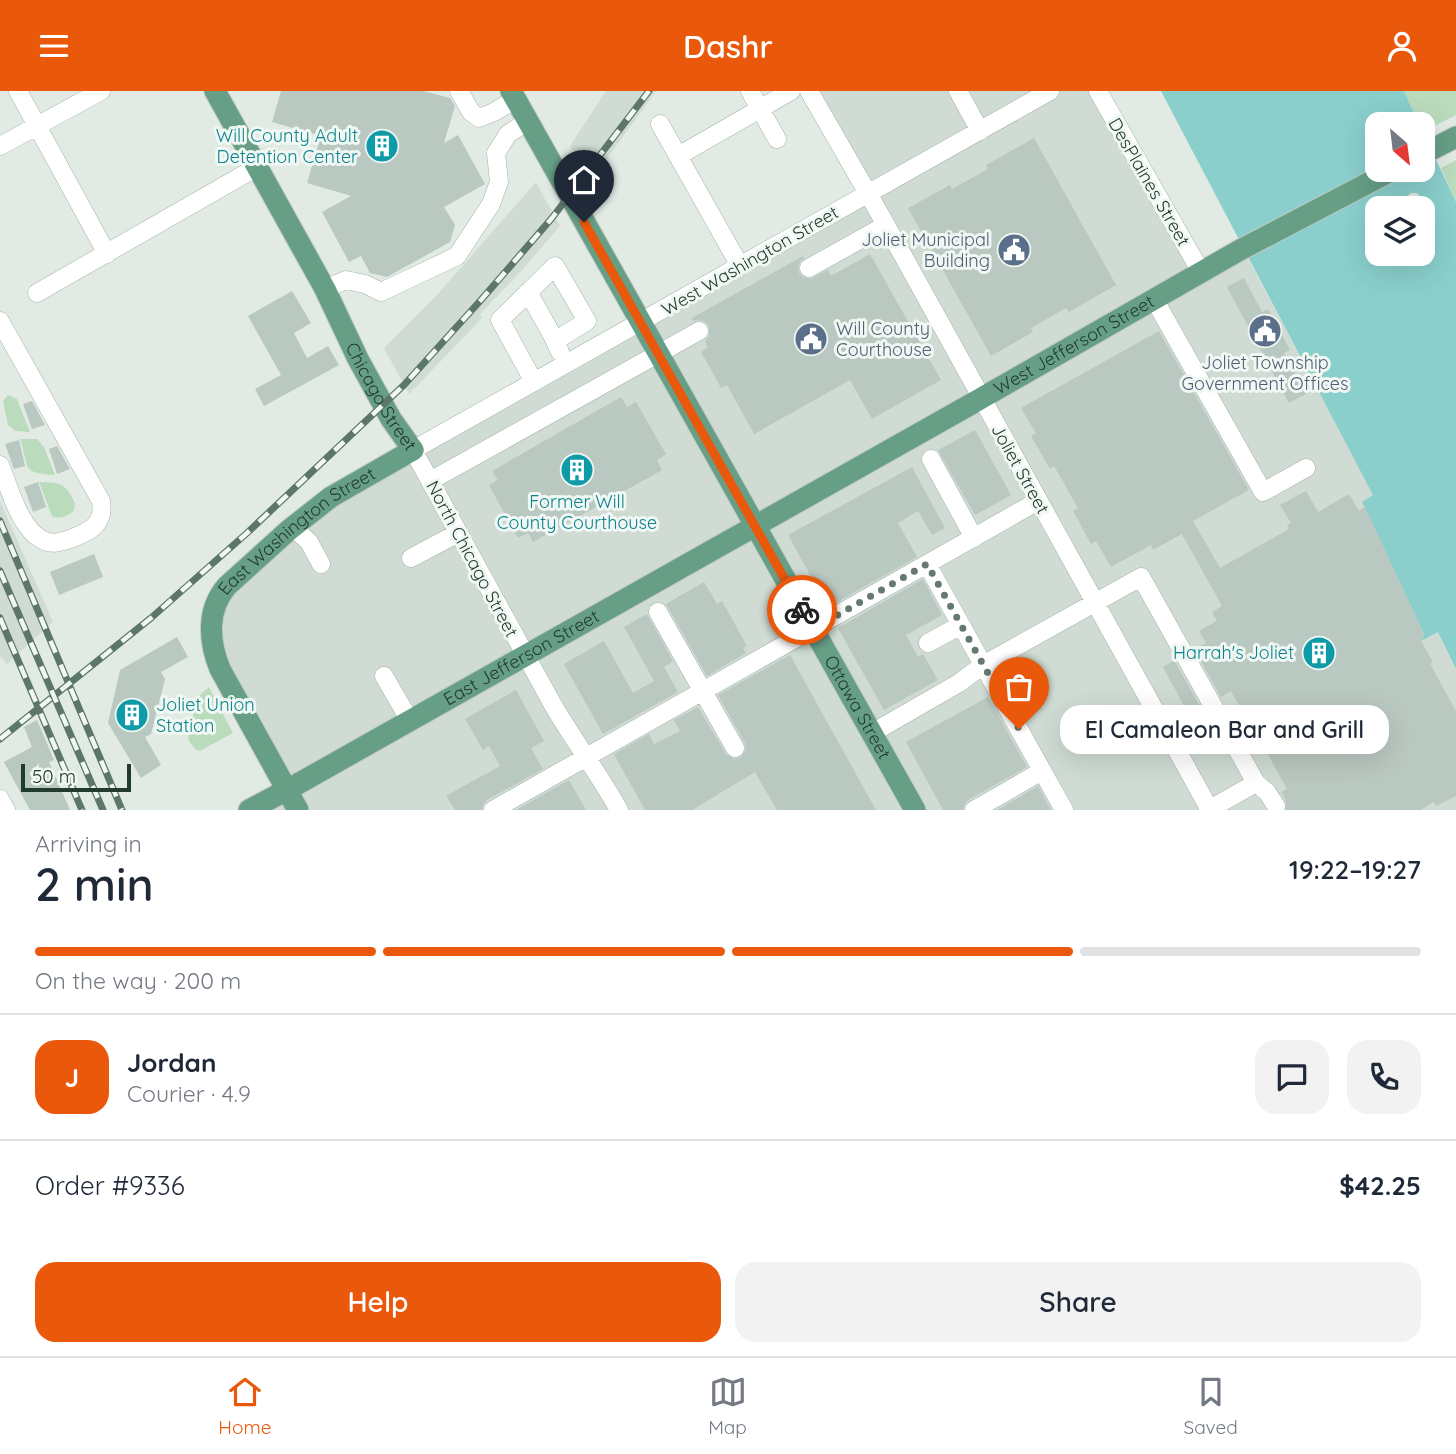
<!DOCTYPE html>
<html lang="en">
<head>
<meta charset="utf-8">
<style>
  :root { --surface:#fff; --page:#f2f2f3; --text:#1f2937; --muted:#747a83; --line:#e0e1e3; --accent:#ea580c }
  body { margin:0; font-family:Quicksand,sans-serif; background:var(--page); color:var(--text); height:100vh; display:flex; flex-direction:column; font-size:26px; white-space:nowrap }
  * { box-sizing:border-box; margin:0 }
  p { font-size:23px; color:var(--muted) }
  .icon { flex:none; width:38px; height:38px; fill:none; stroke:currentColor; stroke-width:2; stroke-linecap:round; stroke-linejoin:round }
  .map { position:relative; height:719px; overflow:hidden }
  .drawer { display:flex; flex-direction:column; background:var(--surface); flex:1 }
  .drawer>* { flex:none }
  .needle { width:46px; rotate:152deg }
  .buttons { position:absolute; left:1365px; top:21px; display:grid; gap:14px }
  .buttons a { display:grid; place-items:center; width:70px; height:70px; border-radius:14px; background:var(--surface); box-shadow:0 7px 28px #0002; font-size:35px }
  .scale { position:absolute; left:21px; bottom:18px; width:110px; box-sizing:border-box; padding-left:7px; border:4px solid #223b2f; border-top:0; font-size:19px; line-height:24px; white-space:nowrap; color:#223b2f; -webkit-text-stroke:5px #f1f8f3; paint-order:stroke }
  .pin { position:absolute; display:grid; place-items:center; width:60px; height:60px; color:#fff; margin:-72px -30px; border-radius:50% 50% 50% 0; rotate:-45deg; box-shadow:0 0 7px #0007 }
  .pin .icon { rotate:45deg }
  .courier { position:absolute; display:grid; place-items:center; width:70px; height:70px; margin:-35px; border:5px solid #ea580c; border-radius:50%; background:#fff; color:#222; box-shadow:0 2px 9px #0007 }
  .bubble { position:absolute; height:49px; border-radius:21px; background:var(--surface); box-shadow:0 7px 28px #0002; font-size:23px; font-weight:600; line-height:49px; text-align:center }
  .head em { font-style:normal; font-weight:600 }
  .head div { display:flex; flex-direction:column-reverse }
  .head { display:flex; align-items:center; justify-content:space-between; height:119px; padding:0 35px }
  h1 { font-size:46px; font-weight:600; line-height:52px }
  .bar { display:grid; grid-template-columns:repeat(4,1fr); gap:10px 7px; align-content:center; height:84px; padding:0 35px }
  .bar i { height:9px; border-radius:5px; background:var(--line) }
  .bar .current { background:var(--accent) }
  .bar p { grid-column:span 4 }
  .line { display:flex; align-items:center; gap:18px; padding:0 35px; border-top:2px solid var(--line) }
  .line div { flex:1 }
  .round { display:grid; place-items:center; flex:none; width:74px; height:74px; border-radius:21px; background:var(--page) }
  .button { display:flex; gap:14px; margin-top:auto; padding:14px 35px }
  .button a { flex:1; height:80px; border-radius:21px; background:var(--accent); color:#fff; font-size:28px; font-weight:600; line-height:80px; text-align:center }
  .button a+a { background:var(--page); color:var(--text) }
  header { display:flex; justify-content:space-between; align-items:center; height:91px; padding:0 35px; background:var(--accent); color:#fff; font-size:32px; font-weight:600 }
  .dock { display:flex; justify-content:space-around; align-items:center; height:98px; border-top:2px solid var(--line); background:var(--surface); font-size:19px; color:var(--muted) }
  .dock a { display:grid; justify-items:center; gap:4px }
  .dock .current { color:var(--accent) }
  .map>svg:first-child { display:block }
</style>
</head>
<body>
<header><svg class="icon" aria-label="menu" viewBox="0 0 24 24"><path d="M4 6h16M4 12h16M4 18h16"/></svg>Dashr<svg class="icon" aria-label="person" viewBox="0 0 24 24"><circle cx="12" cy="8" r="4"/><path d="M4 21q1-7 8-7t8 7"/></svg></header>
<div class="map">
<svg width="1456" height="719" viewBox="0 0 1456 719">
  <rect width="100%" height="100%" fill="#e1ebe4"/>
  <path fill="#cfdbd3" d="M 606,0 L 656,0 L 590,91 L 570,55 Z
    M 815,0 L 1097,0 L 1199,180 L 287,698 L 221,578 L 222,504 L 332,409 L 874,104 Z
    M 536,91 L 560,135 L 522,179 L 480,223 L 482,227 L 409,303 L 384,257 L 436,205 Z
    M 1244,160 L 1374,405 L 1362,411 L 1424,543 L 1422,549 L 1438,540 L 1456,578 L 1456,719 L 1213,719 L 985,308 Z
    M 980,311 L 1208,719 L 258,719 Z
    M 0,410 L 53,531 L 7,573 L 0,565 Z"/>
  <path fill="#badcbd" d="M 1404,0 L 1456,0 L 1456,24 L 1423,41 L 1423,33 L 1419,33 Z
    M 1456,69 L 1456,111 L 1441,77 Z
    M 8,304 L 17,308 L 30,341 L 15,340 L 8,334 L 3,310 Z
    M 20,348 L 37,348 L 44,356 L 55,384 C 20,382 30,377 20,348 Z
    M 39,391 C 62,392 64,391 75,412 L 74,419 C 69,425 59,429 52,425 Z
    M 209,596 L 233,642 L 200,660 L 196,659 L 189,650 L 188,643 L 198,606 Z"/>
  <path fill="#8acfcc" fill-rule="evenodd" d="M 1161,0 L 1404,0 L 1419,33 L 1377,33 L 1377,79 L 1423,79 L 1423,41 L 1456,111 L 1456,578 L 1438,541 L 1421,550 L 1424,543 L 1362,411 L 1373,404 ZM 1411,102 L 1417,102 L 1423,109 L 1420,117 L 1423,117 L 1423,163 L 1377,163 L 1377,117 L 1407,117 L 1404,113 L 1405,107 Z"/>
  <path fill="#b9c8c0" d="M 281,0 L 423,0 L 450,7 L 455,15 L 444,52 L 458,44 L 485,93 L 444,116 L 455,134 L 450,151 L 387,186 L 370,182 L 361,165 L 349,171 L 322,121 L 351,105 L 307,92 L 321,45 L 272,31 Z
    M 1034,47 L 1116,194 L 1069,221 L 1066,217 L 1031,237 L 1033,241 L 991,265 L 908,117 L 950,94 L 952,98 L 988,78 L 986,74 Z
    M 870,163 L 941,289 L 872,328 L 850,289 L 754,343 L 727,294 L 721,297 L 701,261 L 708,256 L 705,250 L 709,245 L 709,235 L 704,230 L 698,229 L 693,230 L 692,227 L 803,165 L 804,167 L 800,171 L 798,176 L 799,182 L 803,186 L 810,188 L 828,179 L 831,185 Z
    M 1244,187 L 1262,221 L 1268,218 L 1290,259 L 1284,262 L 1306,303 L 1289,312 L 1227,196 Z
    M 292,200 L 311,232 L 294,242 L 307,267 L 328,255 L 339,274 L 264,315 L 255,298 L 281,284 L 248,225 Z
    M 1159,240 L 1249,399 L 1193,430 L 1220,477 L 1289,438 L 1287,434 L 1291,432 L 1280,414 L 1306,400 L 1318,421 L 1349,403 L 1359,420 L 1365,416 L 1424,543 L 1421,550 L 1433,571 L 1430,573 L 1456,620 L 1456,705 L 1436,715 L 1434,711 L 1420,719 L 1286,719 L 1286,709 L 1281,701 L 1287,698 L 1266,660 L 1274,656 L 1252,617 L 1243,621 L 1231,600 L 1221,606 L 1194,558 L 1206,552 L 1199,540 L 1217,530 L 1212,521 L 1222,515 L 1182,443 L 1153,459 L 1151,454 L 1111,476 L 1096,450 L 1091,453 L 1073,420 L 1078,417 L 1054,375 L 1050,378 L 1031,345 L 1036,342 L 1021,317 Z
    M 621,306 L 627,316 L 636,311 L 666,363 L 657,369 L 662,379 L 533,451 L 528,442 L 518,447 L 489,394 L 498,389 L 492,380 Z
    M 32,310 L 45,334 L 32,338 L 23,313 Z
    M 975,339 L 1011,404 L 975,424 L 938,359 Z
    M 19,349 L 25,375 L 14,378 L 5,353 Z
    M 57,355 L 70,378 L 57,383 L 49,358 Z
    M 912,376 L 945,437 L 932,444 L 918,420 L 898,432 L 917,466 L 828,516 L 788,444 Z
    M 38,391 L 46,416 L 33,421 L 24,396 Z
    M 94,463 L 103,486 L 59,504 L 50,481 Z
    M 923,488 L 942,524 L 906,544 L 918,566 L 923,563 L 938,589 L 884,619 L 838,537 Z
    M 704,491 L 717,513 L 722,510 L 747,555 L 743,557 L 746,562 L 707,585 L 666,513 Z
    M 647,523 L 673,570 L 664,576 L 678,601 L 603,643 L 564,573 L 604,550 L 633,602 L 654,590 L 624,536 Z
    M 177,546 L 188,566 L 161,581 L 165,588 L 151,643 L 145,646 L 161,674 L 141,687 L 108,632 L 120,579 Z
    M 790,564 L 876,719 L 777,719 L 755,681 L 692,719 L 645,719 L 614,663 L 649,643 L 654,653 L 680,640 L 674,629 L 698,616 L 726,663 L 734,668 L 741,666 L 746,658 L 745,652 L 718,604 Z
    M 1174,569 L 1201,617 L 1189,624 L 1163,576 Z
    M 516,599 L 544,650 L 531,657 L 543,678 L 487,709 L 483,714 L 482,719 L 455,719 L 446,705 L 500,675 L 489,655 L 483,659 L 465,628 Z
    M 988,606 L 1027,676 L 968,709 L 964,714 L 963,719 L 943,719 L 906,651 Z
    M 37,629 L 54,669 L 49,671 L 70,719 L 30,719 L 4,671 L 32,656 L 24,636 Z
    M 569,689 L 586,719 L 516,719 Z
    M 1038,695 L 1051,719 L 997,719 Z"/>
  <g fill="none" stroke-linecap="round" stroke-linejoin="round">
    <defs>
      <path id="minor" d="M 18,0 L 107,163
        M 459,0 L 471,21 L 479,27 L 494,21 L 516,8
        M 750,0 L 777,48
        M 809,0 L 886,134 L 1210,719
        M 958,0 L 980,40
        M 1098,0 L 1201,181
        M 660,33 L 740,175
        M 0,55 L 101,0
        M 678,65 L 791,0
        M 809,177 L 886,134
        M 325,198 L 346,189 L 365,193 L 381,201 L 457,165 L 491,113 L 499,91 L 496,62 L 508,43 L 528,30
        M 528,201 L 552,244 L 560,261
        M 37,202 L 257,76
        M 1154,208 L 1263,401 L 1306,377
        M 0,230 L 101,410 C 105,434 89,441 70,448 C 63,450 55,453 48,451 C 43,450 38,446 34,443 C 17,427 9,396 0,374
        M 534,291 L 500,229 L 555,175 L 587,230 L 555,250
        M 931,368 L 974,447
        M 430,390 L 699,240
        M 293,436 L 309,451 L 321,473
        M 411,467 L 458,442
        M 927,473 L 1064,719
        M 658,521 L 735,657
        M 928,552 L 961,534
        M 384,585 L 410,630
        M 872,642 L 959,592 L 983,574 L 1141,486 L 1256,692 L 1208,719
        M 1256,692 L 1267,701 L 1276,715
        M 0,708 L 6,719
        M 493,719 L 1038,410
        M 619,719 C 599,683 574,650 553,614 L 413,359 L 1050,0
        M 974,719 L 1042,680"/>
      <g id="major">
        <path id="s1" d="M 215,0 L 325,198 L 358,268 L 391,328 L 413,359"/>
        <path id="s2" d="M 511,0 L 915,719"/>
        <path d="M 1423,63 L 1456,46"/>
        <path id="s3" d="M 249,719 L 287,699 L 966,316 L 1240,159 L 1393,79"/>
        <path id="s4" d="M 298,719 L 220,578 C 209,551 206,519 227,495 L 289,439 L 331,406 L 413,359"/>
      </g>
    </defs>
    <use href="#minor" stroke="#a4b3aa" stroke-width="19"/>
    <use href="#major" stroke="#c1c8c5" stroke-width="23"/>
    <use href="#minor" stroke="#fff" stroke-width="18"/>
    <use href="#major" stroke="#669f86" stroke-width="21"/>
    <defs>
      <path id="rail" d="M 0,430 L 122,719
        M 0,480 L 103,719
        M 0,527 L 82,719
        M 0,648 L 151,527 L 247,442 L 404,294 L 481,209 L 552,127 L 649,0"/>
    </defs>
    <use href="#rail" stroke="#5c776a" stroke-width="7"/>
    <use href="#rail" stroke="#f1f8f3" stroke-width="4.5" stroke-dasharray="13" stroke-linecap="butt"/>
  </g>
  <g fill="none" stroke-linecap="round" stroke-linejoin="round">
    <path stroke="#65796e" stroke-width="7" stroke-dasharray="0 12.6" d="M 802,519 L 813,538 L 927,473 L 1019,638"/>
    <path stroke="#ea580c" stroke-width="9" d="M 584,131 L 802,519"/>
  </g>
  <defs>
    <symbol id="building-disc" viewBox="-11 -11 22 22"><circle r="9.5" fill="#0f9aa8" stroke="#f1f8f3"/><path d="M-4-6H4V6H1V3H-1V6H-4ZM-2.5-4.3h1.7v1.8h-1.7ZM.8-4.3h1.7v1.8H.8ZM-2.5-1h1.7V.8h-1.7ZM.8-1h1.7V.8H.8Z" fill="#fff"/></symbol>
    <symbol id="civic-disc" viewBox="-11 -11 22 22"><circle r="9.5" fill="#5c6f8a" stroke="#f1f8f3"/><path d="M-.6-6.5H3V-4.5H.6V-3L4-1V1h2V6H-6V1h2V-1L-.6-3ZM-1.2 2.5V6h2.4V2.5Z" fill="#fff"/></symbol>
  </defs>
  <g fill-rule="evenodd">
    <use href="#building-disc" x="363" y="36" width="38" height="38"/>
    <use href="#civic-disc" x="995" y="140" width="38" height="38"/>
    <use href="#civic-disc" x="1246" y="221" width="38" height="38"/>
    <use href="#civic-disc" x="792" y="229" width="38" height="38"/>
    <use href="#building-disc" x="558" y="360" width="38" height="38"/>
    <use href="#building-disc" x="1300" y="543" width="38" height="38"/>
    <use href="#building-disc" x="113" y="605" width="38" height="38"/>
  </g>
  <g text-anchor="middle" stroke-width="6" stroke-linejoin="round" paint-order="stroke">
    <g font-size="18" fill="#0d838f" stroke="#f1f8f3" text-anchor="end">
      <text x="358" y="51">Will County Adult<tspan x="358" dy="21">Detention Center</tspan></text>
      <text x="577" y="417" text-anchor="middle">Former Will<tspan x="577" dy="21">County Courthouse</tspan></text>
      <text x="1294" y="568">Harrah's Joliet</text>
      <text x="156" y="620" text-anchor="start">Joliet Union<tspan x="156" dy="21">Station</tspan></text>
    </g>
    <g font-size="18" fill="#223b2f" stroke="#f1f8f3">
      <text transform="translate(1149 91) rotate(60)" y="6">DesPlaines Street</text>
      <text transform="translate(750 170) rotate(-30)" y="6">West Washington Street</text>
      <text dy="6" stroke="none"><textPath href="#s3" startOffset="947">West Jefferson Street</textPath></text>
      <text dy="6" stroke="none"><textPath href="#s1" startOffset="348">Chicago Street</textPath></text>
      <text transform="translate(1020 378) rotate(61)" y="6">Joliet Street</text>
      <text dy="6" stroke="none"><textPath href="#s4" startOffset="338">East Washington Street</textPath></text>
      <text transform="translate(472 468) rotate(62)" y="6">North Chicago Street</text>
      <text dy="6" stroke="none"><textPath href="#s3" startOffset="312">East Jefferson Street</textPath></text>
      <text dy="6" stroke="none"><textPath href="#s2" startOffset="707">Ottawa Street</textPath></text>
    </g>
    <g font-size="18" fill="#4e5e75" stroke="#f1f8f3" text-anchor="end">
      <text x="990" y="155">Joliet Municipal<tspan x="990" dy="21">Building</tspan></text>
      <text x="836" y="244" text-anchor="start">Will County<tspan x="836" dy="21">Courthouse</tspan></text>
      <text x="1265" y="278" text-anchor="middle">Joliet Township<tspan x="1265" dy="21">Government Offices</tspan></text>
    </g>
  </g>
</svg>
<div class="buttons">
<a><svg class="needle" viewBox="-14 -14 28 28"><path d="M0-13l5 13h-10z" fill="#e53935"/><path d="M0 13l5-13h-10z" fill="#747a83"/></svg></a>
<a><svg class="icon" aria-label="layers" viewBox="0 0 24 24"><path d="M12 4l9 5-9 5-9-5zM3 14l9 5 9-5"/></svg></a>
</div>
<div class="scale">50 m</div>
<div class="pin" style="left:1019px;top:638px;background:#ea580c"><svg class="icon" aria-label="bag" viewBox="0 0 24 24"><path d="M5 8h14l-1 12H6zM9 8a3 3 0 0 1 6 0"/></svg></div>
<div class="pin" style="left:584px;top:131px;background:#1f2937"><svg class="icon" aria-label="home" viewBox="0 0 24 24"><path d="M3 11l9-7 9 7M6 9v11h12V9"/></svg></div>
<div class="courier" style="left:802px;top:519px"><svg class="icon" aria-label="bike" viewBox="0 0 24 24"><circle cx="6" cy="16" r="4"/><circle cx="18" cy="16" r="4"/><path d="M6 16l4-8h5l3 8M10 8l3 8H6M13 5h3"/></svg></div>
<div class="bubble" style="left:1060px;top:614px;width:329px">El Camaleon Bar and Grill</div>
</div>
<section class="drawer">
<div class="head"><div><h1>2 min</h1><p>Arriving in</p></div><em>19:22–19:27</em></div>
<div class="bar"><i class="current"></i><i class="current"></i><i class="current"></i><i></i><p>On the way · 200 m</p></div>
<div class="line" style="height:126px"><b class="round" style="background:var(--accent);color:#fff">J</b><div><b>Jordan</b><p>Courier · 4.9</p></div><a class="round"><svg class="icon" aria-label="chat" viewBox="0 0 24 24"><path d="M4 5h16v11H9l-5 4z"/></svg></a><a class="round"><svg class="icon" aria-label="phone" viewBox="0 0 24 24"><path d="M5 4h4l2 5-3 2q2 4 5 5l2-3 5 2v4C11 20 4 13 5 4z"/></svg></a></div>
<div class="line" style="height:91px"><div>Order #9336</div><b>$42.25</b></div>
<div class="button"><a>Help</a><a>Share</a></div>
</section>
<nav class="dock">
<a class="current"><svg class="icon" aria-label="home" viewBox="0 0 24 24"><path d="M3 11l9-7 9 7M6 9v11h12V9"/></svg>Home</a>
<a><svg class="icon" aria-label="map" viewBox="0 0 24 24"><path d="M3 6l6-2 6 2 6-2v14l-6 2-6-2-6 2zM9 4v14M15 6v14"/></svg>Map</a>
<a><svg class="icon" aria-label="saved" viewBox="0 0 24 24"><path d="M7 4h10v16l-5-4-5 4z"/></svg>Saved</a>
</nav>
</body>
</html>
